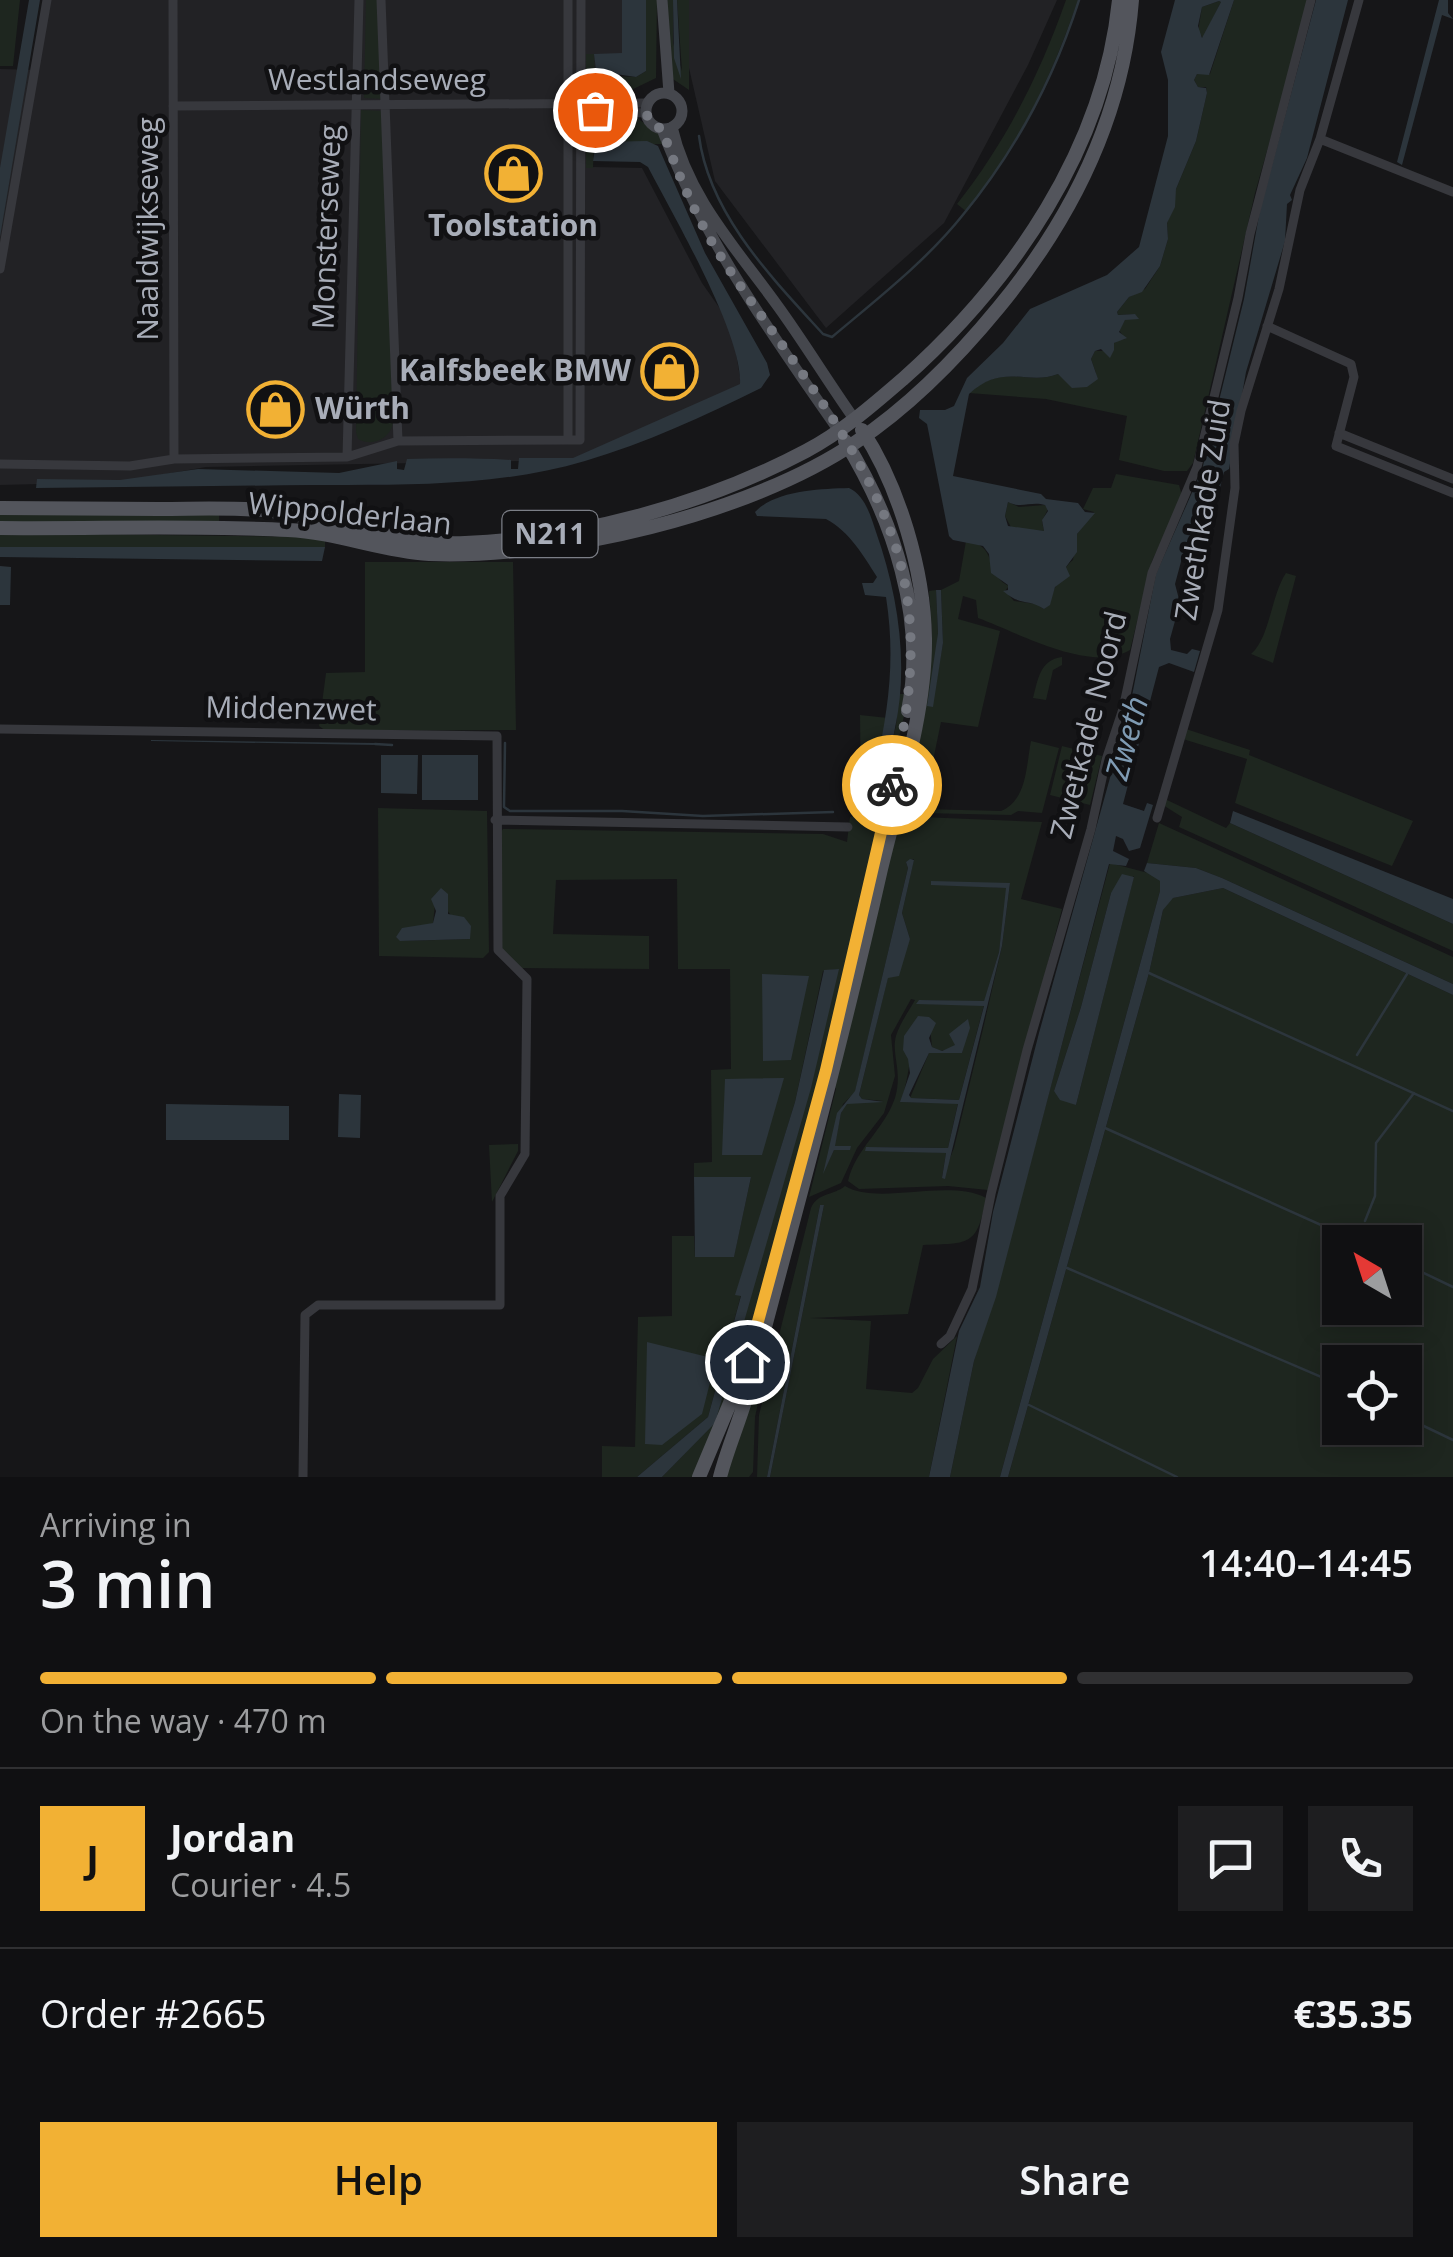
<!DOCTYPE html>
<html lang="en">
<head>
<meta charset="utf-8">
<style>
  :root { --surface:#101012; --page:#1e1e20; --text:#f1f3f6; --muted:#9c9d9f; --line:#303032; --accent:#f2b134 }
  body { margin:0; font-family:"Open Sans",sans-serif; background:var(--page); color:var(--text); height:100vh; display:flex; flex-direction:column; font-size:38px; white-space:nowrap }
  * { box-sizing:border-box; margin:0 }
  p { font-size:32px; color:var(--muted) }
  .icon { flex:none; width:55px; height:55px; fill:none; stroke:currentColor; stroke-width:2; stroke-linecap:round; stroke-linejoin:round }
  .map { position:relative; height:1477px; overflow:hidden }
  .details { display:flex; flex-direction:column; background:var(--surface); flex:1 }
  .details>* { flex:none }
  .needle { width:65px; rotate:321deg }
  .controls { position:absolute; left:1322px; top:1225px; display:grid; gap:20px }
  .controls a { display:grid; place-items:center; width:100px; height:100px; border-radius:0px; background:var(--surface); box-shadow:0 5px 25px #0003,0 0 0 2px var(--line); font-size:50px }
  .pin { position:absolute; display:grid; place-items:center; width:85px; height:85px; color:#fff; margin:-42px; border:5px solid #fff; border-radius:50%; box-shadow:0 2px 10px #0007 }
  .courier { position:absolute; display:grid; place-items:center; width:100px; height:100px; margin:-50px; border:8px solid #f2b134; border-radius:50%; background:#fff; color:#222; box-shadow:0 2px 12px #0007 }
  .headline em { font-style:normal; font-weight:600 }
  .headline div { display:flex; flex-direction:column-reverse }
  .headline { display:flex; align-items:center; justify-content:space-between; height:170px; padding:0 40px }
  h1 { font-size:65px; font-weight:600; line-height:75px }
  .bar { display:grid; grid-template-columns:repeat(4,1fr); gap:15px 10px; align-content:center; height:120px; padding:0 40px }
  .bar i { height:12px; border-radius:8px; background:var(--line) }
  .bar .current { background:var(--accent) }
  .bar p { grid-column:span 4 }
  .line { display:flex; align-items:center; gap:25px; padding:0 40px; border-top:2px solid var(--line) }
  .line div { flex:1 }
  .round { display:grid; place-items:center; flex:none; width:105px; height:105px; border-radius:0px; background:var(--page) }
  .cta { display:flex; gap:20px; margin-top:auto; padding:20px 40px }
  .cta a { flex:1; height:115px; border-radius:0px; background:var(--accent); color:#111; font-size:40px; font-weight:600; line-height:115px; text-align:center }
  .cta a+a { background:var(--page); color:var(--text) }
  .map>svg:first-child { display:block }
</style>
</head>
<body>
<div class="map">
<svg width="1453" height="1477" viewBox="0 0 1453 1477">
  <rect width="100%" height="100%" fill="#161618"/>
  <path fill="#222225" d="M 51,0 L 623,0 L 625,55 L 591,75 L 593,167 L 642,168 L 702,283 L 723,313 L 733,335 L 742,389 L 574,460 L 206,467 L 119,482 L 0,485 L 0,69 L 38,70 Z
    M 681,0 L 1057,0 L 1028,65 L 944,223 L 826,328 L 715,181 L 686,55 Z"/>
  <path fill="#1e261f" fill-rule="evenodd" d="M 0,0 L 20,0 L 13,66 L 0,66 Z
    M 366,0 L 383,0 L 387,99 L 364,98 Z
    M 646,0 L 657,0 L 656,78 L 623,94 L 597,96 L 590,91 L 586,82 L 586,54 L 594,54 L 595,75 L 636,77 L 646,71 Z
    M 667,0 L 673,0 L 673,43 L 682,71 L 677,0 L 689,0 L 689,90 L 670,77 Z
    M 1066,0 L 1078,0 C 1052,77 1017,148 967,212 L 957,204 C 1006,142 1040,74 1066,0 Z
    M 1234,0 L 1310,0 L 1255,193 L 1193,463 L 1187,471 L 1164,471 L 1119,460 L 1127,416 L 1046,399 L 969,393 C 1004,362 1026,386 1058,374 L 1065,379 L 1096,373 L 1091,359 L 1095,351 L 1104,351 L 1118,340 L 1125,339 L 1119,330 L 1125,320 L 1135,314 L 1118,315 L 1117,312 L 1129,297 L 1145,289 L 1160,266 L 1168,239 L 1167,223 L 1176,189 L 1196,141 L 1207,93 L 1206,87 L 1198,87 L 1194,80 L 1197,74 L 1210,74 Z
    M 1219,1 L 1221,2 L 1203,38 L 1198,31 L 1202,7 Z
    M 361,110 L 384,111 L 393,424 C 389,439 373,447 358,439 L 356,432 Z
    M 633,115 L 659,134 L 665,144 L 594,144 L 593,168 L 586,168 L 586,129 L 591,121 L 610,117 L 632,121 Z
    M 1116,474 L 1179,485 L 1182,496 L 1152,561 L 1130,650 C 1090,674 1017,632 978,618 L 976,600 L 963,596 L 958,619 L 1000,631 L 978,727 L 941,722 L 923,809 L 1001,811 C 1027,800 1026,767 1031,741 L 1059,748 L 1042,813 L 1018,811 L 1011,815 L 922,813 L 921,817 L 1042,822 L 1021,899 L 1062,909 L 988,1190 L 948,1186 L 859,1189 L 848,1181 C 856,1148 884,1130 895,1098 C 903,1071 891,1054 896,1036 C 900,1023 909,1011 915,1000 L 911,999 L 891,1035 L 895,1076 L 884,1113 L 857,1148 L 841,1183 L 809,1197 L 836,1089 L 834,1086 L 929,663 L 932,632 L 929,591 L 936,590 L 938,633 L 932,707 L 943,643 L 941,590 L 959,581 L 966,541 C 999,545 984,574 1009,586 L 1005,591 L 1014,601 L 1036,604 L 1044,609 C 1055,594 1058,572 1073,560 L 1077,534 L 1094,512 L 1083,509 L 1093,488 L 1111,488 ZM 914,859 L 902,913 L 910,939 L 888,977 L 859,1095 L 862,1099 L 884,1101 L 847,1103 L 841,1113 L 834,1147 L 850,1150 L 834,1150 L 825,1168 L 843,1104 L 855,1092 L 908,868 L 906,862 ZM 1010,883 L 1002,946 L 983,1029 L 954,1148 L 942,1178 L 946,1153 L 867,1147 L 948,1148 L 958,1103 L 901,1102 C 910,1074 911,1046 917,1017 L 929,1017 L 932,1047 L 941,1051 L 964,1045 L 962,1053 L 929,1053 L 910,1098 L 959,1100 L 984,1005 L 929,1004 L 920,1000 L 984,1002 L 999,952 L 1007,888 L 975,886 Z
    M 1008,502 L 1019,507 L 1045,505 L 1048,509 L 1042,521 L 1044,531 L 1012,529 L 1005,516 Z
    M 0,512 L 219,513 L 219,524 L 0,522 Z
    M 0,533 L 325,537 L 325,547 L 0,547 Z
    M 365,562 L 513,562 L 516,730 L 326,731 L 319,726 L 326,673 L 365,672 Z
    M 1286,573 L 1296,576 L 1273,663 L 1251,654 C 1270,638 1271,595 1286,573 Z
    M 1062,657 L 1062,665 L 1053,670 L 1046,700 L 1033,698 C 1038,679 1040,660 1062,657 Z
    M 899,694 L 909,694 L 823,1070 L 750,1348 L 695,1477 L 662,1477 L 715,1422 L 838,969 L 823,971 L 795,1102 L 736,1294 L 741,1295 L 708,1417 L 637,1477 L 602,1477 L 602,1446 L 635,1447 L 638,1317 L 672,1316 L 672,1236 L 694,1236 L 695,1257 L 734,1256 L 751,1177 L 694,1177 L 694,1163 L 712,1162 L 711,1070 L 731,1069 L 730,969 L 678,969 L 677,879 L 556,880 L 553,934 L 649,936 L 649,969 L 518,968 L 500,950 L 499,834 L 503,829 L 823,834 L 847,842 L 850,817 L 874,810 L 896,726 Z
    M 860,715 L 888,718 L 866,808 L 850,810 L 847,804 L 861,802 Z
    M 1186,729 L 1250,750 L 1249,755 L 1413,821 L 1392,866 L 1235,803 L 1247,759 L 1183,739 Z
    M 1062,746 L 1102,756 L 1090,805 L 1050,795 Z
    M 1167,800 L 1226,828 L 1230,823 L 1453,924 L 1453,951 L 1179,827 L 1182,817 L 1163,805 Z
    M 378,808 L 487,811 L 489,952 L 483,958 L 379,956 ZM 435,904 L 446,909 L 470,939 L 401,941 L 396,937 L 433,923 Z
    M 1159,823 L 1453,957 L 1453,984 L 1222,878 L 1196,868 L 1147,863 Z
    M 1110,863 L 1152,874 L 1160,881 L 1160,891 L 1000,1477 L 950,1477 L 974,1361 L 1015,1221 ZM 1134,876 L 1076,1105 L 1054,1091 L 1081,1007 L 1111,893 Z
    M 1223,888 L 1453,995 L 1453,1477 L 1008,1477 L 1149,973 L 1163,910 L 1168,901 L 1173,898 ZM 1340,1242 L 1405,1242 L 1405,1308 L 1340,1308 ZM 1340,1362 L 1405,1362 L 1405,1428 L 1340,1428 Z
    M 518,1144 L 518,1151 L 492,1202 L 489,1145 Z
    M 845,1186 C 878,1206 948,1178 986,1198 C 977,1247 969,1243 923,1245 L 908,1314 L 810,1318 L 871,1321 L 866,1389 L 912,1393 L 918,1388 L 933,1359 L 957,1336 L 929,1477 L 770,1477 L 824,1205 L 820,1205 L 767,1477 L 757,1477 L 759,1415 L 811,1208 C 818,1192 833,1196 845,1186 Z
    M 765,1371 L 755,1417 L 753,1472 L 749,1477 L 724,1477 L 759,1378 Z"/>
  <path fill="#2c353c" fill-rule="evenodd" d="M 29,0 L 40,0 L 0,237 L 0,168 Z
    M 622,0 L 646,0 L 646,71 L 636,77 L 615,74 L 597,77 L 594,54 L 622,53 Z
    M 673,0 L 677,0 L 681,79 L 674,58 Z
    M 1175,0 L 1234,0 L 1209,75 L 1197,74 L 1194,80 L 1198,87 L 1206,88 L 1207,93 L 1196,141 L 1176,189 L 1175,207 L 1167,223 L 1168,239 L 1160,266 L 1142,292 L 1129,297 L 1117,312 L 1118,315 L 1135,314 L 1139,319 L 1125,320 L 1119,332 L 1127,338 L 1114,343 L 1114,350 L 1110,358 L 1101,349 L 1095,351 L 1091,359 L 1098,379 L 1087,387 L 1072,388 L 1058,374 C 1027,386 1003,362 969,394 L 953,476 L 1041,494 L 1046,499 L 1078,503 L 1085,512 L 1095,513 L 1077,534 L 1077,552 L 1066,567 L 1070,576 L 1055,587 L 1050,605 L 1044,609 C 1027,598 1022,607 1003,591 L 1008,590 L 1008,585 L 991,573 L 989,554 L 983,546 L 953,540 L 949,536 L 929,434 L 927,424 L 919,418 L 920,410 L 945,410 L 954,406 L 967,378 L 1003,343 L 1030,309 L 1107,275 L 1139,247 L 1168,136 L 1168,80 L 1161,52 ZM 1219,1 L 1221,2 L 1202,38 L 1198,26 L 1202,7 ZM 1008,502 C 1021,509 1031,501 1045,505 L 1048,511 L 1042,520 L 1044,531 L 1008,526 L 1005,516 Z
    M 1316,0 L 1348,0 L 1307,158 L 1290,195 L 1292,200 L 1287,204 L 1285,241 L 1246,372 L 1229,469 L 1224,472 L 1211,523 L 1182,558 L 1175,584 L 1180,603 L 1170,639 L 1171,650 L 1187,654 L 1192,649 L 1200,651 L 1194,672 L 1169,663 L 1159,667 L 1123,804 L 1144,811 L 1147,803 L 1153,805 L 1140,848 L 1129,851 L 1123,839 L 1116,836 L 1113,851 L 1129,859 L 1126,866 L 1109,864 L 996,1297 L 974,1361 L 950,1477 L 929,1477 L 959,1331 L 980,1287 L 993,1212 L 1039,1033 L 1130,706 L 1156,574 L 1202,470 L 1244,299 L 1260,210 Z
    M 1439,0 L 1448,0 L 1448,13 L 1453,19 L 1442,15 L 1402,165 L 1397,162 Z
    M 647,141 L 658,146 L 705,253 L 767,363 L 770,375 L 761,388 C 704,416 646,443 585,461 C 497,487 402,485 311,485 C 220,486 128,487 36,488 L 37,479 L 120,480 L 198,469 L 339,473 L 397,461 L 397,469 L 404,470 L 407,459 C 442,458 477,458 511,460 L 511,469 L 518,469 L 519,458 L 573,458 L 740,384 C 743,335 673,215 648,167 L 640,162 L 593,161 L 596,142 Z
    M 849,488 C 865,495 871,517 876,532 C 898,594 909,664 895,728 C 890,756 881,783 874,810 L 851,815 L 850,810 L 866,808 C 884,733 898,674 886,597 L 865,595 L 862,583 L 873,583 L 877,577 C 863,555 850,532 826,519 L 757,516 L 755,512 C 776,490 820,489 849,488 Z
    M 0,547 L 325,547 L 322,561 L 0,557 Z
    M 0,566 L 11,567 L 10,605 L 0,605 Z
    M 936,590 L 941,590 L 943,643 L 933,707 L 927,706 L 938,633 Z
    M 151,740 L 375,743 L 375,745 L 151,741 Z
    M 381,755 L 418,755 L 417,794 L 381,793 Z
    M 422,755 L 478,755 L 478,800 L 422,800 Z
    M 1233,811 L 1453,899 L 1453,924 L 1230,823 Z
    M 910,859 L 914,860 L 902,913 L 910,939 L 899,976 L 888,978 L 859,1095 L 862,1099 L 884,1102 L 847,1104 L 841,1113 L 835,1146 L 851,1146 L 850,1150 L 834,1150 L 823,1174 L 837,1113 L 855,1091 L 908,868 L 906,862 Z
    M 1147,863 L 1196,868 L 1222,878 L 1453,984 L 1453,995 L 1223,888 L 1173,898 L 1163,910 L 1149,973 L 1008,1477 L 1000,1477 L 1160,891 L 1160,881 L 1144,871 Z
    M 1122,874 L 1134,877 L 1076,1105 L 1060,1100 L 1054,1091 L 1081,1007 L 1111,893 Z
    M 931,881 L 1010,883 L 1002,946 L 945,1179 L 942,1178 L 946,1153 L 865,1151 L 866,1147 L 948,1148 L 958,1104 L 900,1102 L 910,1073 L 908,1059 L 903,1050 L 904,1036 L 918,1016 L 929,1017 L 936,1023 L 929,1038 L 932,1047 L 942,1051 L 955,1045 L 949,1034 L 968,1019 L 970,1028 L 962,1053 L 929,1053 L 909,1095 L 911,1098 L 959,1100 L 984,1006 L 916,1004 L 919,1000 L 984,1001 L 999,952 L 1006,888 L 931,885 Z
    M 441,888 L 448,894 L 448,914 L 464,917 L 471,926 L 470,939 L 400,941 L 396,937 L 402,928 L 433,923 L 436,911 L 431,899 Z
    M 839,969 L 811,1088 L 715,1423 L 662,1477 L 637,1477 L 708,1417 L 741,1296 L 735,1295 L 795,1102 L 824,970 Z
    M 762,974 L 809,976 L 791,1060 L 763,1061 Z
    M 784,1078 L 762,1155 L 722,1155 L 725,1079 Z
    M 339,1094 L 361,1095 L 360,1138 L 338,1137 Z
    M 166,1104 L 289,1106 L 289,1140 L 166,1140 Z
    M 694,1177 L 751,1177 L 734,1257 L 695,1257 Z
    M 820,1205 L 824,1205 L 770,1477 L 767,1477 Z
    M 647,1342 L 716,1359 L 702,1414 L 662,1445 L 645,1444 Z"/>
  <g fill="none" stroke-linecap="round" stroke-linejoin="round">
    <path stroke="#2c353c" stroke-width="2.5" d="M 699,136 C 709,214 772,278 823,334 L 832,337 C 877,299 925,262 962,216 C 1014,153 1054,78 1079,0
      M 505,743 L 504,807 L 510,811 L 622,811 L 703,816 L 833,812
      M 375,744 L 392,745
      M 1149,973 L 1453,1111
      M 1357,1055 L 1407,974
      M 1105,1128 L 1359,1242
      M 1365,1221 L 1375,1196 L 1376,1143 L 1414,1093
      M 1405,1264 L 1453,1287
      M 1067,1268 L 1340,1385
      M 1029,1405 L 1177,1477
      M 1405,1417 L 1453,1440"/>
    <path stroke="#37383d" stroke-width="9" d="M 173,0 L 174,459
      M 381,0 L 398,441
      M 568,0 L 568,440 L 580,440 L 581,0
      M 173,106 L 647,103
      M 585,106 L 595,111 L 646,113
      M 1320,139 L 1453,192
      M 0,269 L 47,0
      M 1267,326 L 1351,364 L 1354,377 L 1336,446 L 1453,493
      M 1339,433 L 1453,479
      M 347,457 L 359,0
      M 0,464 L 130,466 L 174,459 L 347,457 L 398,441 L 568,440
      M 0,729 L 497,736 L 498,950 L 527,979 L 525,1154 L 500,1196 L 500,1305 L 318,1305 L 305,1315 L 303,1477
      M 1157,818 L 1218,610 L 1235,488 L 1234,444 L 1241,411 L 1279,289 L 1300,190 L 1320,139 L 1359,0
      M 495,820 L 848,827
      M 941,1344 L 950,1336 L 972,1289 L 991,1194 L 1027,1050 L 1091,829 L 1106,760 L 1123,709 L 1152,573 L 1197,467 L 1238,298 L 1250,234 L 1311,0"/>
    <path stroke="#45474d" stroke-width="11" d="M 662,0 L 669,93
      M646 111a18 18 0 1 1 36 0a18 18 0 1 1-36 0Z
      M 672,127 C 688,197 736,248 777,305 C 804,342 828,382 855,420
      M 662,129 C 704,241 771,333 839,431"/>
    <path stroke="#53555c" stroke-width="14" d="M 845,441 C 893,519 927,618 908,711
      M 0,508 C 53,508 106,509 159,509 C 197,509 235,507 272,511 C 338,519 398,546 465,543 C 581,538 704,505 806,451 C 842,432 873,405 903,379 C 1013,281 1104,149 1119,0
      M 0,528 C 96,529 192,525 288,530 C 336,532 381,551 429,554 C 558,559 748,515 856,442 C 910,406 958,357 999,307 C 1072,218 1123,116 1132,0
      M 699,1477 L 743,1372
      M 720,1477 C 727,1450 738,1425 746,1398 C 793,1222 841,1047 881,869 C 898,797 926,713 925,638 C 924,571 899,486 862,430"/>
  </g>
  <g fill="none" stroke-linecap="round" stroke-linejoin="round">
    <path stroke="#757880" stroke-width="10" stroke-dasharray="0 18" d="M 595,110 L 646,113 L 651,124 L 662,129 C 678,174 696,219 723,260 C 788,360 886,468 906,590 C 917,656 907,720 892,785"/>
    <path stroke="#f2b134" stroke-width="12" d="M 747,1362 L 826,1070 L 892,785"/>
  </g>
  <defs>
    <symbol id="shop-ring" viewBox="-11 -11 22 22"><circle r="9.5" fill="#111113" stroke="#f2b134" stroke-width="1.5"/><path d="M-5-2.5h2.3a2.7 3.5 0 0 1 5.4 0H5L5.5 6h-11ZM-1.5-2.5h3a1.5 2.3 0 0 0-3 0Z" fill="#f2b134"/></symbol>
  </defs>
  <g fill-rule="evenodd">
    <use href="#shop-ring" x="482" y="142" width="63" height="63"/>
    <use href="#shop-ring" x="638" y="340" width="63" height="63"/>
    <use href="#shop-ring" x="244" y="378" width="63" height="63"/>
  </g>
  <g text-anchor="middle" stroke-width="9" stroke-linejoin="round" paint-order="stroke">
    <rect fill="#111113" stroke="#7b7e86" stroke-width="2.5" x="502.5" y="511" width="95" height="46" rx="8"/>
    <g font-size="28" font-weight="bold" fill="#a8adb8">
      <text x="550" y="544">N211</text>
    </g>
    <g font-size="30" fill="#a8adb8" stroke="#111113">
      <text x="377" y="90">Westlandseweg</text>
      <text transform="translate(327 227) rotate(-88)" y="10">Monsterseweg</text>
      <text transform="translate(148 229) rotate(-90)" y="10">Naaldwijkseweg</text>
      <text transform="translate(1203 510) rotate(-81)" y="10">Zwethkade Zuid</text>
      <text transform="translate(350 514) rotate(6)" y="10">Wippolderlaan</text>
      <text transform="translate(291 709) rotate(1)" y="10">Middenzwet</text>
      <text transform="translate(1089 725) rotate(-76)" y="10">Zwetkade Noord</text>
    </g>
    <g font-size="30" font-weight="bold" fill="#a8adb8" stroke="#111113">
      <text x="513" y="236">Toolstation</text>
      <text x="631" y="381" text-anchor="end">Kalfsbeek BMW</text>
      <text x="315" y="419" text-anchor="start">Würth</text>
    </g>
    <g font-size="32" font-style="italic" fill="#7f9bb3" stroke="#111113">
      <text transform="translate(1127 738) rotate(-75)" y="11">Zweth</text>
    </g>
  </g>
</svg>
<div class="controls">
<a><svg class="needle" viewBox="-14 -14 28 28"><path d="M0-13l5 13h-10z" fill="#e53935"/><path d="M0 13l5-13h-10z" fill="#9c9d9f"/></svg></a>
<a><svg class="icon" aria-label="locate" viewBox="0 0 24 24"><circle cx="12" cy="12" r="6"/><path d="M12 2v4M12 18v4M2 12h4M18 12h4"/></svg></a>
</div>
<div class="pin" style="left:595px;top:110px;background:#ea580c"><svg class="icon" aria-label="bag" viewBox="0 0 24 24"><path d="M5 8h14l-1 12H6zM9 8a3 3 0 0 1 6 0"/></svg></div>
<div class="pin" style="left:747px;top:1362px;background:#1f2937"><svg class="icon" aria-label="home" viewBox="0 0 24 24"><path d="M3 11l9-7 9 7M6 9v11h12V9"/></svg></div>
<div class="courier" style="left:892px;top:785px"><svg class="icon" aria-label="bike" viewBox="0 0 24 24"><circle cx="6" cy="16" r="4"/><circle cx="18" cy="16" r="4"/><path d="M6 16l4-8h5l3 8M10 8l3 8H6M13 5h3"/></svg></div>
</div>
<section class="details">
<div class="headline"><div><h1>3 min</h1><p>Arriving in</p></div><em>14:40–14:45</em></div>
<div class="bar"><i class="current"></i><i class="current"></i><i class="current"></i><i></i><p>On the way · 470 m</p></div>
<div class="line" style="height:180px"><b class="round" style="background:var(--accent);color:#111">J</b><div><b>Jordan</b><p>Courier · 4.5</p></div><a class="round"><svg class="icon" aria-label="chat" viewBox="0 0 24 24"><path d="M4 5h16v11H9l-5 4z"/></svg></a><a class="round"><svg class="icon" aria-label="phone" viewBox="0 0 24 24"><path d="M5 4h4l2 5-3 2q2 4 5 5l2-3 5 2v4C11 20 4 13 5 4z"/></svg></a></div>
<div class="line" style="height:130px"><div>Order #2665</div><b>€35.35</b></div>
<div class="cta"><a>Help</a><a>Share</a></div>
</section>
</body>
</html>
